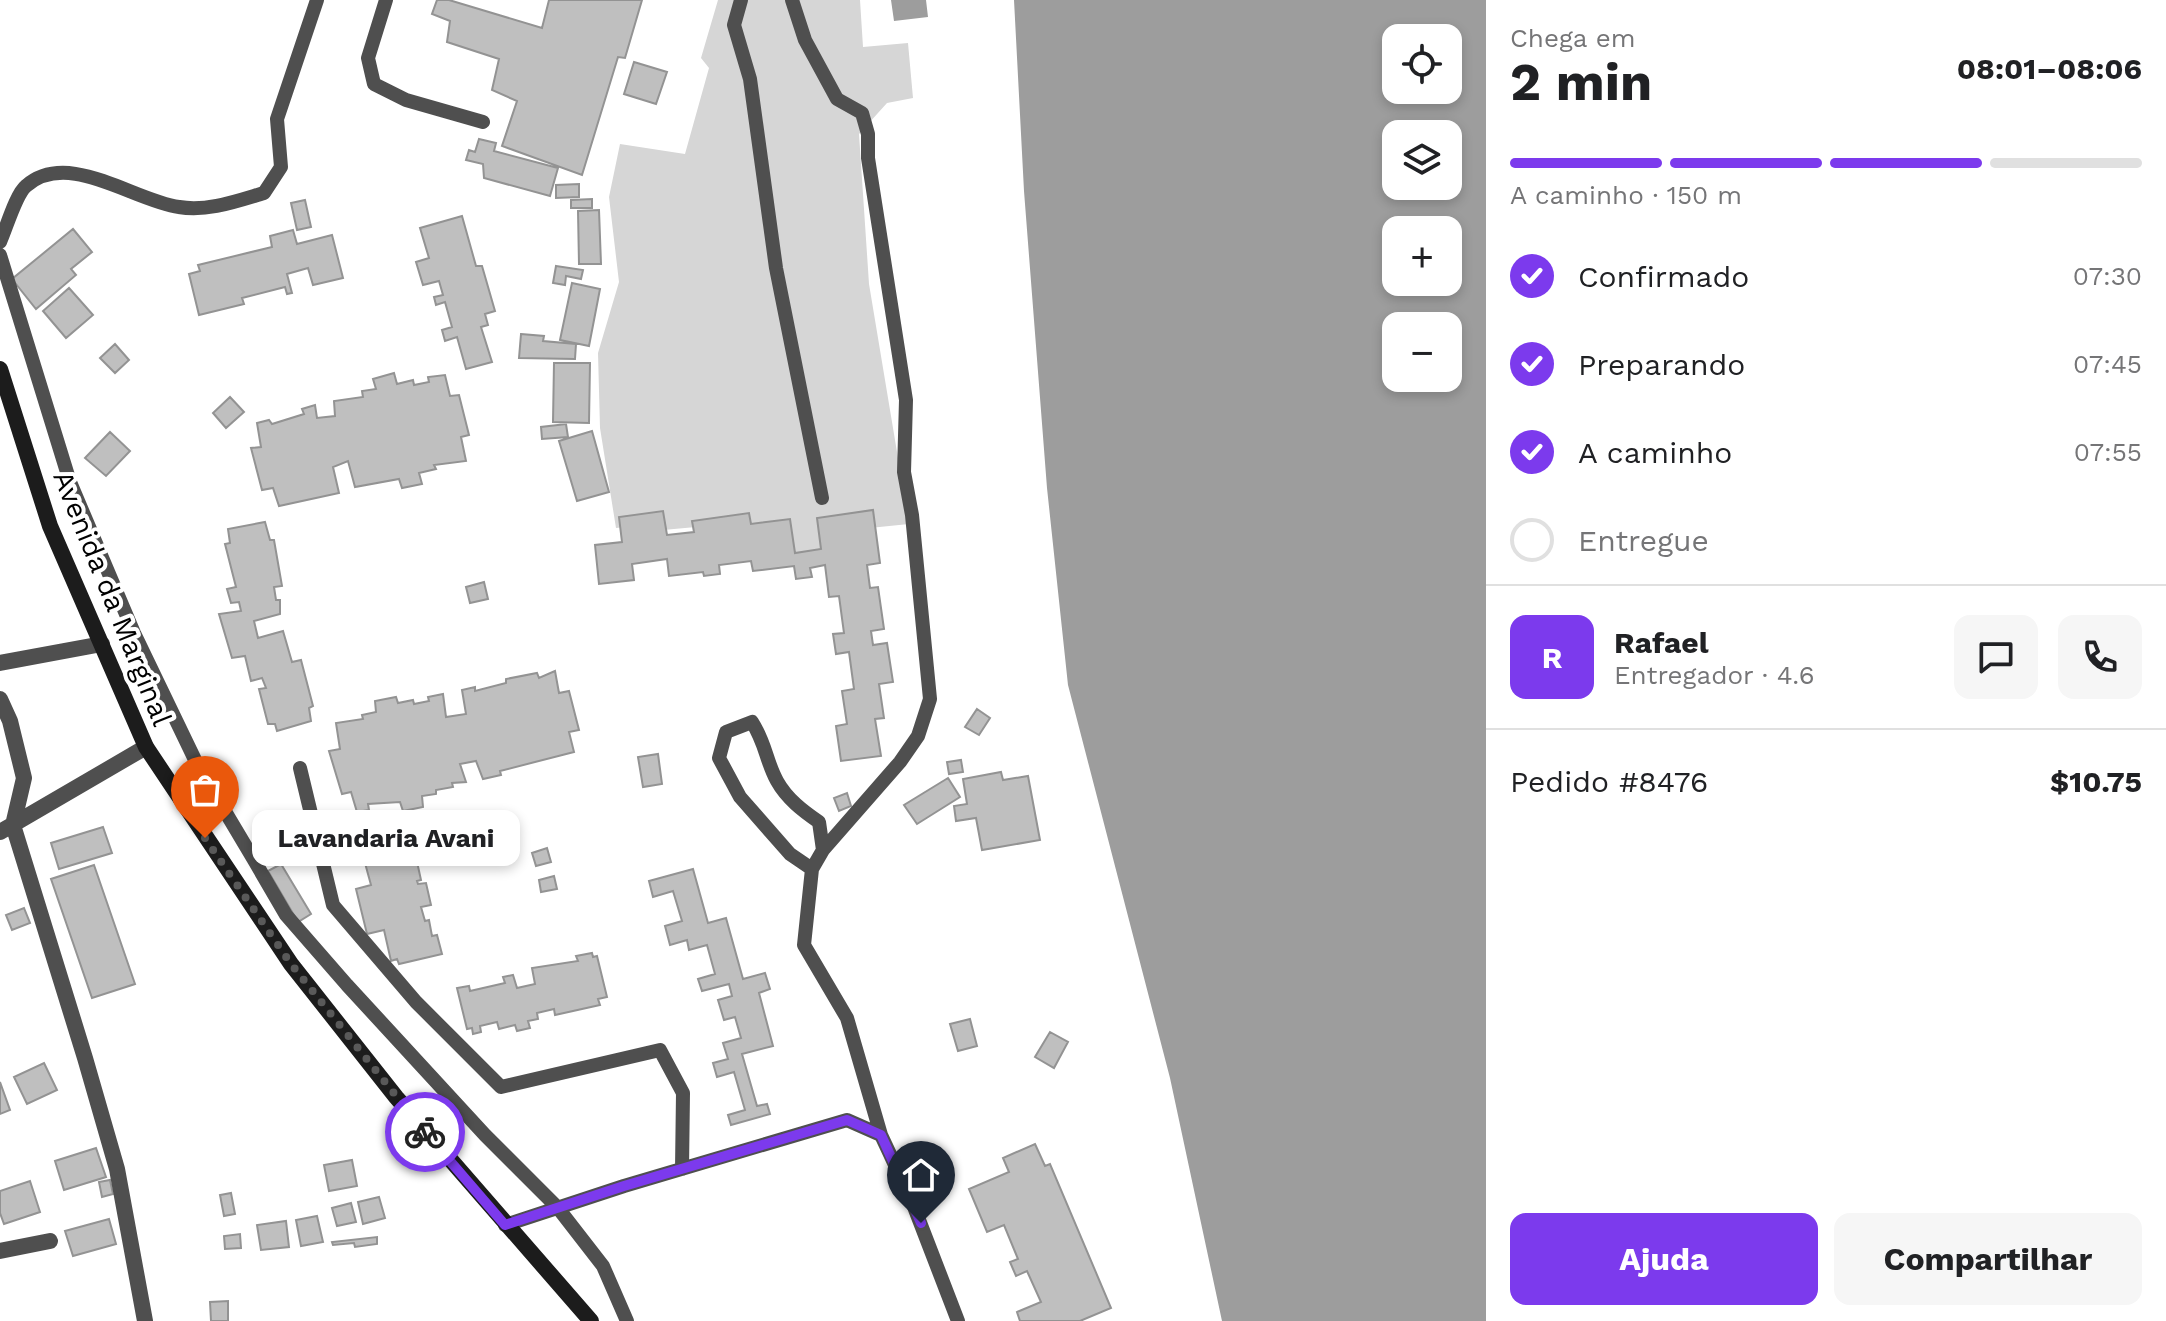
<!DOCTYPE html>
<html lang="pt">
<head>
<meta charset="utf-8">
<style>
  :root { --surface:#fff; --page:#f6f6f6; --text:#202124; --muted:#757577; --line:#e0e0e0; --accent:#7c3aed }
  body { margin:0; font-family:"Work Sans",sans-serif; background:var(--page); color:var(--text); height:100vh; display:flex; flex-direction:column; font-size:30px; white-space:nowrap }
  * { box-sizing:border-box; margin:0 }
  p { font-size:26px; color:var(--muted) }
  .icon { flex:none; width:44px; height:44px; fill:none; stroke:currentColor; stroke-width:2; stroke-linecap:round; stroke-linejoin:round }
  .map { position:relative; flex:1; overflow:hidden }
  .sheet { display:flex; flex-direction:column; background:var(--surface); width:680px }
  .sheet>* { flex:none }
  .fabs { position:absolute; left:1382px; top:24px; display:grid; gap:16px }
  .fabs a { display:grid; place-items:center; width:80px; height:80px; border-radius:16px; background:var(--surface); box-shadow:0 4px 12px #0003; font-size:40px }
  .pin { position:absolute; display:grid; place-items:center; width:68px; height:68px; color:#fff; margin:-82px -34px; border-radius:50% 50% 50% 0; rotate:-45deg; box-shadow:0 0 8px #0007 }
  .pin .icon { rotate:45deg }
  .courier { position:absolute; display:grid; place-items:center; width:80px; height:80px; margin:-40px; border:6px solid #7c3aed; border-radius:50%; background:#fff; color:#222; box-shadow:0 2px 10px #0007 }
  .bubble { position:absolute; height:56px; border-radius:16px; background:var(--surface); box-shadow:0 4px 12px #0003; font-size:26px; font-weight:700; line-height:56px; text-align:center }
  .overview em { font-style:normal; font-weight:700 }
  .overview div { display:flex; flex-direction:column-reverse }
  .overview { display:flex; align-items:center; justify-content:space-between; height:136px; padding:0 24px }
  h1 { font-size:52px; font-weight:700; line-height:60px }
  .bar { display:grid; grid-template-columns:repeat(4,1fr); gap:12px 8px; align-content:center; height:96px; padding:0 24px }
  .bar i { height:10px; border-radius:6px; background:var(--line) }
  .bar .active { background:var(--accent) }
  .bar p { grid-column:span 4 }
  .line { display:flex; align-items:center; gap:20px; padding:0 24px; border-top:2px solid var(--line) }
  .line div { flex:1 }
  .round { display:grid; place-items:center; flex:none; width:84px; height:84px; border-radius:16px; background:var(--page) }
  ol { padding:0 24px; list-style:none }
  li { display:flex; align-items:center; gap:24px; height:88px }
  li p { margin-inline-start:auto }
  li .icon { padding:8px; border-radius:50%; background:var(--accent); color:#fff; stroke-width:4 }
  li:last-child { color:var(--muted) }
  li i { width:44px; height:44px; border:4px solid var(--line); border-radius:50% }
  .button { display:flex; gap:16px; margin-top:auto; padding:16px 24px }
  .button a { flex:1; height:92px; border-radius:16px; background:var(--accent); color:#fff; font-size:32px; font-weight:700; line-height:92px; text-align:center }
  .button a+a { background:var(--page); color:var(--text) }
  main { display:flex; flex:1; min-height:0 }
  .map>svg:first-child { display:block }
</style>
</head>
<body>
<main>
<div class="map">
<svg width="1486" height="1321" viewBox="0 0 1486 1321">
  <rect width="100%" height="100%" fill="#fff"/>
  <path fill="#d6d6d6" d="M 718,0 L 860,0 L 863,47 L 908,43 L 913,98 L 887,103 L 859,134 L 869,284 L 909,524 L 820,533 L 823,558 L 795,560 L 753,530 L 751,522 L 663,530 L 661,523 L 616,528 L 600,428 L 598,353 L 619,282 L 609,197 L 620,144 L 685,154 L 709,68 L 701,58 Z"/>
  <path fill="#9d9d9d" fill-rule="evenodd" d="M 891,0 L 926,0 L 928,17 L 894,21 Z
    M 1014,0 L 1486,0 L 1486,1321 L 1222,1321 L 1170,1078 L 1068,685 L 1047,488 L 1024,191 ZM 1396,38 L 1448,38 L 1448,90 L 1396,90 ZM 1396,134 L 1448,134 L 1448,186 L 1396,186 ZM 1396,230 L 1448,230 L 1448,282 L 1396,282 ZM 1396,326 L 1448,326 L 1448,378 L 1396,378 Z"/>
  <path fill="#bfbfbf" stroke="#939393" stroke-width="2" d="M 437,0 L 449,0 L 542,28 L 549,0 L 642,0 L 625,58 L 618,57 L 582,175 L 502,146 L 517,101 L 492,90 L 499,59 L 447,42 L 450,21 L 432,14 Z
    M 634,62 L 667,72 L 656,104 L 624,94 Z
    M 479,139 L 496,143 L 494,151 L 558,168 L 550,196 L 484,178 L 483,164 L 466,160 L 469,150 L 475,152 Z
    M 579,184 L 579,197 L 556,198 L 556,185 Z
    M 592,199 L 592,208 L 571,208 L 571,200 Z
    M 305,200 L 311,227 L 297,230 L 291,203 Z
    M 599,210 L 601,264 L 579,264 L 578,211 Z
    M 462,216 L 476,266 L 482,266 L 495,311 L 485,314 L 488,325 L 481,327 L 492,362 L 466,369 L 457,337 L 445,341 L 442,330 L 452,327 L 445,302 L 436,305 L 434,297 L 443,295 L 439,281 L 423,285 L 416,262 L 429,258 L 420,228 Z
    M 73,229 L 92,252 L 71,269 L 76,275 L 36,309 L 12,279 Z
    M 293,230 L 297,244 L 332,235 L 343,278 L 313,285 L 308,268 L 287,274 L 292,293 L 287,294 L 285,287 L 242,298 L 244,304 L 199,315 L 189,274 L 200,271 L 198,265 L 272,247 L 270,236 Z
    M 556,266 L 583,270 L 581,279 L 566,276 L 565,285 L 553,283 Z
    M 572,283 L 600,289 L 589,346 L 560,340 Z
    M 69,288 L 93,315 L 66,338 L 43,311 Z
    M 521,334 L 544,336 L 543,341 L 576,344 L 575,359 L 519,358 Z
    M 115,344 L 129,360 L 115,373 L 100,358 Z
    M 554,363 L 590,363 L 589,423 L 553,422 Z
    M 394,373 L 397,384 L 413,380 L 414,385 L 429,382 L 428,377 L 445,375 L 450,396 L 459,395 L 469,435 L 461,437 L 466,461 L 434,465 L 436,469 L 419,473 L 422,484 L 402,488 L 399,479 L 355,487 L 348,461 L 333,467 L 339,493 L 279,506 L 273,488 L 262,490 L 251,448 L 261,447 L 257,423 L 269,420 L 272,424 L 304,414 L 302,409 L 315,405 L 317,418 L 335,416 L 334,401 L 363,397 L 362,391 L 376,389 L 373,379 Z
    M 230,397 L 244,412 L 226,428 L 213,413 Z
    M 566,424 L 568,437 L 542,439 L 541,427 Z
    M 592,431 L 609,492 L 577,501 L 559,441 Z
    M 110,432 L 130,451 L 106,476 L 85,458 Z
    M 873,510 L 880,563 L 867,565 L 870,588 L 878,587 L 884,629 L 871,631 L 873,645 L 887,643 L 893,682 L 879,684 L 884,718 L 875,719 L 881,756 L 841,761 L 836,726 L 847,724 L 842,691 L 854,689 L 849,652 L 836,654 L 833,634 L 844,633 L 839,596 L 829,597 L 825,565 L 810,568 L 812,577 L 796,579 L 794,566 L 753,571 L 751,561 L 719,565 L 720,574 L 704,576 L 703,572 L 669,576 L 667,559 L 632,564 L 634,580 L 599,584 L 595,545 L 622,542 L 619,517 L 663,511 L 667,535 L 694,532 L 692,521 L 749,513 L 751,524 L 790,519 L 795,553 L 821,549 L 817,518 Z
    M 265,522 L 270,540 L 274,540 L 282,586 L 274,587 L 276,600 L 280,600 L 280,614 L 254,621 L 258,638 L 283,631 L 292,662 L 301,660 L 313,706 L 309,708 L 311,721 L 277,731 L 275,724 L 268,724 L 259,689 L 266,688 L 262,678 L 251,681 L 245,656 L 232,658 L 219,614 L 241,611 L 239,602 L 231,603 L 227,589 L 236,587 L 225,544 L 230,543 L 228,529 Z
    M 484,582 L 488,599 L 470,603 L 466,587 Z
    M 555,671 L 559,693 L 569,691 L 579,730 L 569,732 L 574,752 L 500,771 L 501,775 L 483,779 L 476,761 L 460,764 L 466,782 L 452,783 L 453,787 L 436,790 L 436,794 L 422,796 L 423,807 L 403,811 L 400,802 L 368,804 L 369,810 L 357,812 L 351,792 L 342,794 L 329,751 L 340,749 L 336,723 L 363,719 L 362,715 L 376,712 L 375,701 L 396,697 L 398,703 L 413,700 L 414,704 L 429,701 L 428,697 L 443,694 L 446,717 L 466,714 L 462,690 L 475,687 L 475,691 L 506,683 L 506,679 L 537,673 L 539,678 Z
    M 977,709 L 990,718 L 979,735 L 965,727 Z
    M 658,754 L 662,784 L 643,787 L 638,757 Z
    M 961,760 L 963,772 L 949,774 L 947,762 Z
    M 1001,772 L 1003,780 L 1028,776 L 1040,840 L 982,850 L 976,818 L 956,821 L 954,806 L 967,804 L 963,779 Z
    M 948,778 L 960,797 L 917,824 L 904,805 Z
    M 847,793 L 851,806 L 839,811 L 834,798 Z
    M 103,827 L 112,853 L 59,869 L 51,843 Z
    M 412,839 L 421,880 L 417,881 L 418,884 L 426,883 L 431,905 L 421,907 L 425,921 L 429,920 L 432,936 L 437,935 L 442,954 L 399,964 L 397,959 L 391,961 L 384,930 L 367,934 L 356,889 L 371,885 L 365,863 L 374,861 L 371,848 Z
    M 547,848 L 551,862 L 536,866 L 532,853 Z
    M 281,864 L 311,914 L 298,922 L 268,871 Z
    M 94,865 L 135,984 L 92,998 L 51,879 Z
    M 693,869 L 708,923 L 726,918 L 743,979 L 765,973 L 770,989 L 759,993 L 773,1046 L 742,1054 L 757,1106 L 767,1104 L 770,1114 L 731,1125 L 728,1115 L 745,1110 L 734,1072 L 717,1077 L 713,1063 L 728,1059 L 723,1043 L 741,1038 L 735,1017 L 724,1020 L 718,1000 L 732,996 L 729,984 L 702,991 L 698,979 L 715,974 L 707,945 L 689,950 L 687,940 L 670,945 L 665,926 L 682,921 L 673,891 L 653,897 L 649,881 Z
    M 554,876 L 557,889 L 541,892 L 539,880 Z
    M 24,908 L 30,923 L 12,930 L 6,915 Z
    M 592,953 L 593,957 L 597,956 L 607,997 L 598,999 L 600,1005 L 555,1015 L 554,1009 L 537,1013 L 538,1019 L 528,1021 L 530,1028 L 517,1031 L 515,1025 L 499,1029 L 497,1022 L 480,1026 L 481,1032 L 473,1034 L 472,1028 L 467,1029 L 457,988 L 469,986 L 470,991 L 505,983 L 503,977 L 513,975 L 517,988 L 535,984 L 532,968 L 578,961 L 576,956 Z
    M 970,1019 L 977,1046 L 958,1051 L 950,1024 Z
    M 1050,1032 L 1068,1042 L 1054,1068 L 1035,1057 Z
    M 44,1063 L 57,1090 L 27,1104 L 14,1077 Z
    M 0,1082 L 10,1110 L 0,1114 Z
    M 1035,1144 L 1045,1166 L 1050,1164 L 1111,1308 L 1080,1321 L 1020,1321 L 1017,1312 L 1041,1302 L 1027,1271 L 1016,1276 L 1010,1262 L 1018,1259 L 1004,1225 L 987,1232 L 969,1189 L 1009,1172 L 1003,1158 Z
    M 96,1148 L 106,1177 L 64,1190 L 55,1161 Z
    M 352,1160 L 357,1186 L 329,1191 L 324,1165 Z
    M 110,1180 L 113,1194 L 102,1197 L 99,1182 Z
    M 30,1181 L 40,1212 L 4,1224 L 0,1213 L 0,1191 Z
    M 231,1193 L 235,1214 L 224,1216 L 220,1195 Z
    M 379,1197 L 385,1218 L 363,1224 L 358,1202 Z
    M 351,1203 L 356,1222 L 337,1226 L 332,1208 Z
    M 317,1216 L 323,1242 L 301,1246 L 296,1220 Z
    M 109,1219 L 116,1244 L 73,1256 L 65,1231 Z
    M 286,1221 L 289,1247 L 261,1250 L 257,1225 Z
    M 240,1234 L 241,1248 L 225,1249 L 224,1236 Z
    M 377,1237 L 377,1244 L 355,1247 L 354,1243 L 333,1245 L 332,1242 Z
    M 228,1301 L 228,1321 L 211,1321 L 210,1302 Z"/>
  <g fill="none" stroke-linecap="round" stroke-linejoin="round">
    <path stroke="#4f4f4f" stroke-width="14" d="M 386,0 L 368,58 L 374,84 L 406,100 L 483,122
      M 741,0 L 734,25 L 750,79 L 776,268 L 822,498
      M 792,0 L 805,40 L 837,99 L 862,113 L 868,134 L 868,158 L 906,400 L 904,472 L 912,515 L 930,699 L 918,736 L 900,762 L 823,850
      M 0,242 C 6,229 16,194 26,186 C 68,149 134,201 179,207 C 207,212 237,201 264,193 L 281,167 L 277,119 L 317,0
      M 0,255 L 70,482 L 134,633 L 198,766 L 254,860 L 286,915 L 347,985 L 485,1135 L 558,1208 L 603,1266 L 627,1321
      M 300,768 L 333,905 L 416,1002 L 501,1087 L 660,1050 L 683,1093 L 682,1169
      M 812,869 L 790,854 L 740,797 L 719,758 L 726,732 L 752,722 C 766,744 766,761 777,781 C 787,799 803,811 819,822 L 823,850 L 812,869 L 804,945 L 847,1018 L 881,1135
      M 505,1225 L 624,1186 L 847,1120 L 881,1135 L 911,1199 L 958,1321"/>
    <path stroke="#4f4f4f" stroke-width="16" d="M 0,663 L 102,644
      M 0,699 L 10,721 L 24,778 L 13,825 L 85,1058 L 117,1169 L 145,1321
      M 0,832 L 146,747
      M 0,1251 L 50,1241"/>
    <path stroke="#1c1c1c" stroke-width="16" d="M 0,369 L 50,526 L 146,747 L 291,964 L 396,1097 L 591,1321"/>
  </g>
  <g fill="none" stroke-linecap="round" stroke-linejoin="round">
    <path stroke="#595959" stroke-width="8" stroke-dasharray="0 14.4" d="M 205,838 L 291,964 L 425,1132"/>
    <path stroke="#7c3aed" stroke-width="10" d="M 425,1132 L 505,1225 L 624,1186 L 847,1120 L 881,1135 L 921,1223"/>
  </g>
  <g text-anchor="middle" stroke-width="8" stroke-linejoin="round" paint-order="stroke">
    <g font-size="28" fill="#000" stroke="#fff">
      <text transform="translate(113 598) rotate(68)" y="10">Avenida da Marginal</text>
    </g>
  </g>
</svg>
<div class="fabs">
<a><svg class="icon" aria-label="locate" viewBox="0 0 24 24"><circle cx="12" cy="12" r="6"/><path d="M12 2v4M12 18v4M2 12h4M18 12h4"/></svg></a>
<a><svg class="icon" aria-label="layers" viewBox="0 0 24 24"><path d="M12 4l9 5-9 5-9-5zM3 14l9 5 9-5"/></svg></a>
<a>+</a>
<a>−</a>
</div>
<div class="pin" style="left:205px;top:838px;background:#ea580c"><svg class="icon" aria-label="bag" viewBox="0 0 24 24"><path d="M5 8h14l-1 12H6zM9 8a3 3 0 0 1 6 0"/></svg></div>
<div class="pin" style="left:921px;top:1223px;background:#1f2937"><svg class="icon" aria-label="home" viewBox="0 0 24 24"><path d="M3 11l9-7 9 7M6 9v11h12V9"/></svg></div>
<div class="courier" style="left:425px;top:1132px"><svg class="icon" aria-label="bike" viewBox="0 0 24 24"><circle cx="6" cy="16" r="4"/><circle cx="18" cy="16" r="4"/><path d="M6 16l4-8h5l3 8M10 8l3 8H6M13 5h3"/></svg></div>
<div class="bubble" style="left:252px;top:810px;width:268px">Lavandaria Avani</div>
</div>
<section class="sheet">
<div class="overview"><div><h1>2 min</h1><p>Chega em</p></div><em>08:01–08:06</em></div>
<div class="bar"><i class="active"></i><i class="active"></i><i class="active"></i><i></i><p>A caminho · 150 m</p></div>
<ol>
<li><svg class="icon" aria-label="check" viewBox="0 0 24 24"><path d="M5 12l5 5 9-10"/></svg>Confirmado<p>07:30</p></li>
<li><svg class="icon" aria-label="check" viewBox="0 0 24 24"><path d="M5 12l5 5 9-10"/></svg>Preparando<p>07:45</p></li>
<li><svg class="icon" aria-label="check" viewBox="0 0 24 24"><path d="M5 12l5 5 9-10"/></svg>A caminho<p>07:55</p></li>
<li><i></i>Entregue</li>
</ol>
<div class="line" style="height:144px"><b class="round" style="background:var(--accent);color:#fff">R</b><div><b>Rafael</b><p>Entregador · 4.6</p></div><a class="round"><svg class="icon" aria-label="chat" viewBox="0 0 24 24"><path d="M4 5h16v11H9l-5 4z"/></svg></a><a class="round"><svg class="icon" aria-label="phone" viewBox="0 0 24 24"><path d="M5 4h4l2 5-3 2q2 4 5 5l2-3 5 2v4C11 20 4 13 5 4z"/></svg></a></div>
<div class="line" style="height:104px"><div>Pedido #8476</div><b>$10.75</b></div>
<div class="button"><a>Ajuda</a><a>Compartilhar</a></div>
</section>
</main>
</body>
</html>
